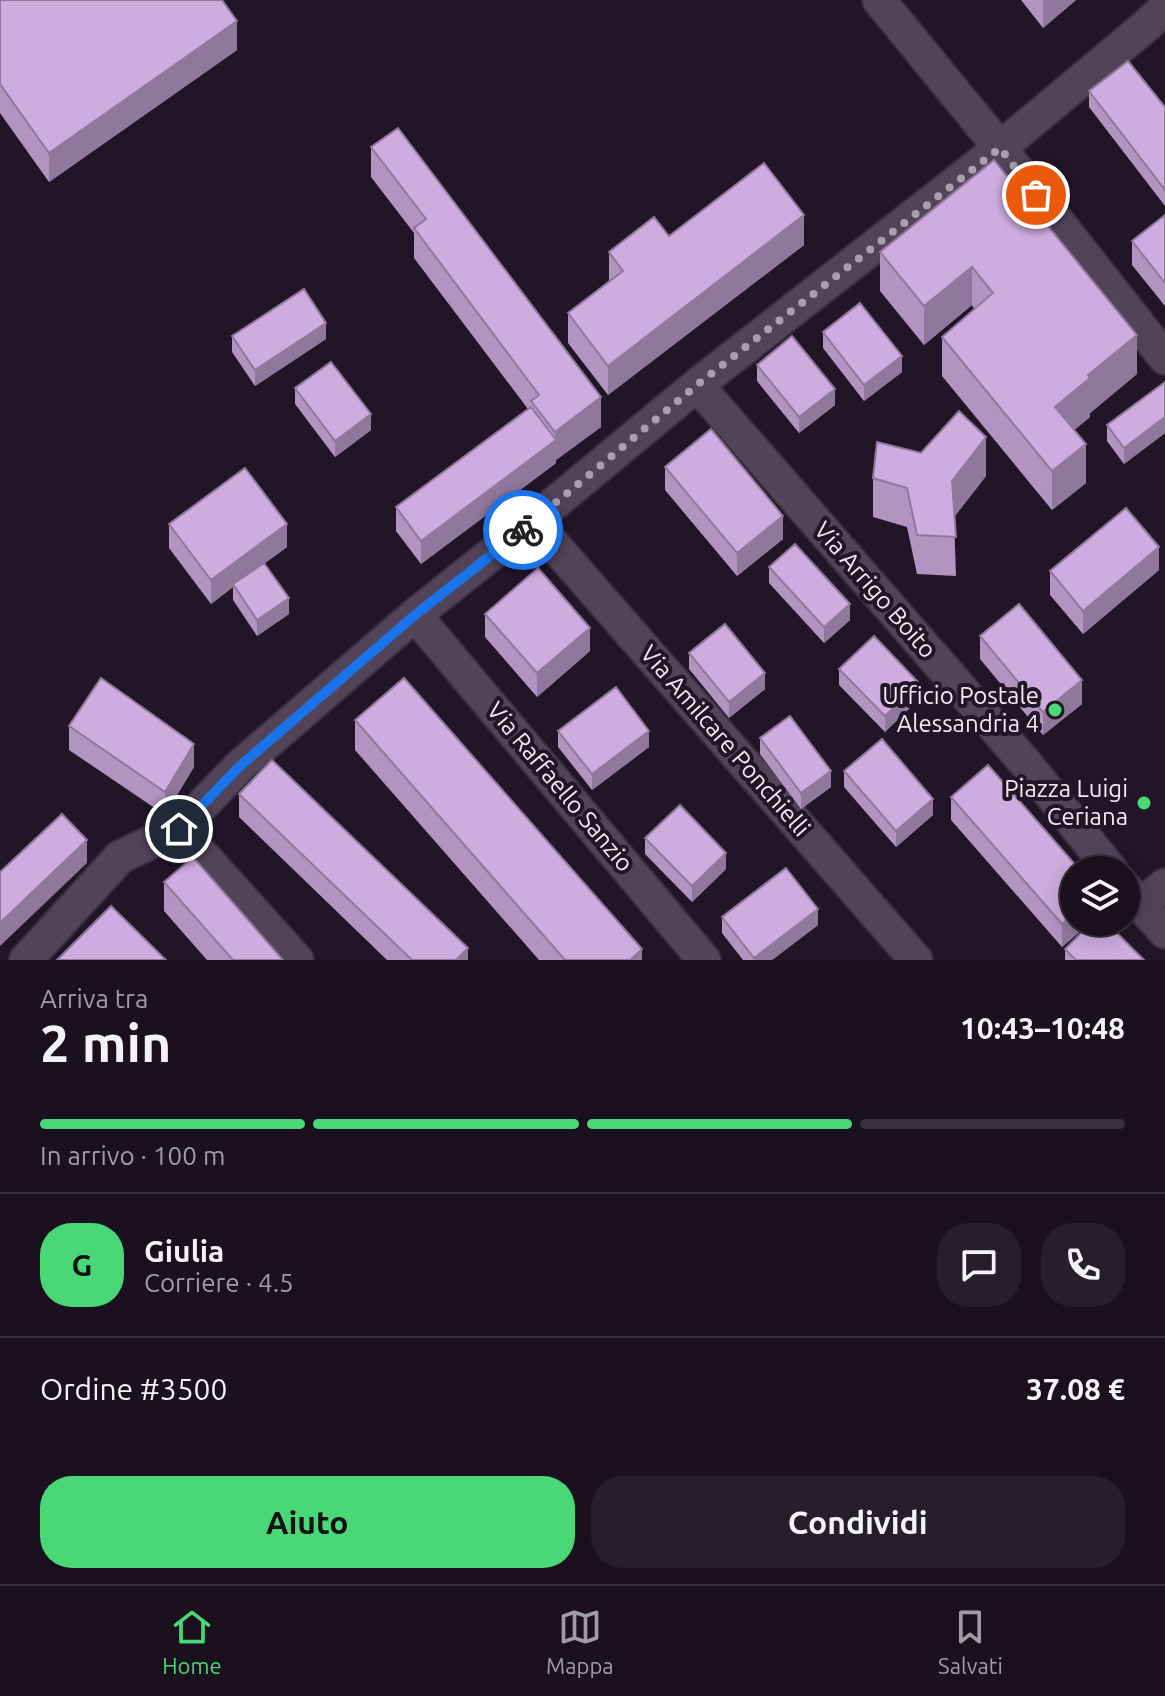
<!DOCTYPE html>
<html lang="it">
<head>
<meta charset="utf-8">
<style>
  :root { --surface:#1a101e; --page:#271e2b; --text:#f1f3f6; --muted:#9f9da4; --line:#38303c; --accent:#49d778 }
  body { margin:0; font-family:Ubuntu,sans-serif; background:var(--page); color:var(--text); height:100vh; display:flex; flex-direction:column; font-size:30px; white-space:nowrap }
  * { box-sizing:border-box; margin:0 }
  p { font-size:26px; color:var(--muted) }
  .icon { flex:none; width:44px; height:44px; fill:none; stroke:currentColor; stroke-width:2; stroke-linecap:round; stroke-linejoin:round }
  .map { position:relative; height:960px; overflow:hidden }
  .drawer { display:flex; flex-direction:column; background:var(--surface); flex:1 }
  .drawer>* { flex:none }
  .tools { position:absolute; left:1060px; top:856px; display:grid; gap:16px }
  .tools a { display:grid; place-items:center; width:80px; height:80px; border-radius:50%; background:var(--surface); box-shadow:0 4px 20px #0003,0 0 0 2px var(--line); font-size:40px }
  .pin { position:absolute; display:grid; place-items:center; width:68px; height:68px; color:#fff; margin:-34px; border:4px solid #fff; border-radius:50%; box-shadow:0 2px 8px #0007 }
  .courier { position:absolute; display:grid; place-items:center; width:80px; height:80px; margin:-40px; border:6px solid #1a73e8; border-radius:50%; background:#fff; color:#222; box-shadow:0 2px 10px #0007 }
  .summary em { font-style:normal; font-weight:700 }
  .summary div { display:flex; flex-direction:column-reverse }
  .summary { display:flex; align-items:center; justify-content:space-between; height:136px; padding:0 40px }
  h1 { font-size:52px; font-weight:700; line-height:60px }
  .bar { display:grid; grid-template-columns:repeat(4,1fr); gap:12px 8px; align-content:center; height:96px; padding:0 40px }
  .bar i { height:10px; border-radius:6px; background:var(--line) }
  .bar .current { background:var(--accent) }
  .bar p { grid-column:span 4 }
  .line { display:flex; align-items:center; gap:20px; padding:0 40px; border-top:2px solid var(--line) }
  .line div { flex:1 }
  .round { display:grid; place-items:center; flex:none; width:84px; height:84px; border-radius:32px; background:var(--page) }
  .action { display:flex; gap:16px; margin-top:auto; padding:16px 40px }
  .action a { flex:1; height:92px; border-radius:32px; background:var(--accent); color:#111; font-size:32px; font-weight:700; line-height:92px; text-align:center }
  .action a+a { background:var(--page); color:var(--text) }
  .menu { display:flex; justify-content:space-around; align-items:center; height:112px; border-top:2px solid var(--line); background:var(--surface); font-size:22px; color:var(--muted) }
  .menu a { display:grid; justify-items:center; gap:4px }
  .menu .current { color:var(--accent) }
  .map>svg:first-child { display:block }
</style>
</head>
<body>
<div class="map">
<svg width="1165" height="960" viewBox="0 0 1165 960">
  <rect width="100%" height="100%" fill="#221528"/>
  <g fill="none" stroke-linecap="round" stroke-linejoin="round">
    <defs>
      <path id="minor" d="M 879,0 L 1000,148 L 1165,358
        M 697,385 L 1028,766 L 1111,870
        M 533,521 L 916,960
        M 415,615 L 704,960
        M 179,829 L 297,960
        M 1126,889 L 1165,932
        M 1139,906 L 1165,885
        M 26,960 L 120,857 L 179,829 L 240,766 L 415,615 L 533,521 L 697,385 L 1000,148 L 1147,25 L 1165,8"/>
    </defs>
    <use href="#minor" stroke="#39303f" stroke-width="36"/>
    <use href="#minor" stroke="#524359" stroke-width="32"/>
  </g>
  <path fill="#b194c0" d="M 0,0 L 237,50 L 49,182 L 0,113 Z
    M 1021,0 L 1076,0 L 1043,28 Z
    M 1089,91 L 1165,107 L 1165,206 L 1089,107 Z
    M 371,147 L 601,427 L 556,460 L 556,463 L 421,564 L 396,531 L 396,507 L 528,409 L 414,258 L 414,233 L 371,177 Z
    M 994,160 L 1137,374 L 1090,413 L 1090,417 L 1074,430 L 1086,483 L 1052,510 L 942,376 L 942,337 L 974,309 L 972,305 L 924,345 L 880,291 L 880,252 Z
    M 1165,215 L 1165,306 L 1132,265 L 1132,241 Z
    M 669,236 L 804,245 L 608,395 L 568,343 L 568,313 L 609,282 L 609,252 Z
    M 823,332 L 902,372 L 864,401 L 823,348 Z
    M 232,336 L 326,339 L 255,386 L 232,352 Z
    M 757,365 L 835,405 L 799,433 L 757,381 Z
    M 1165,382 L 1165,433 L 1124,464 L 1107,441 L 1107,425 Z
    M 295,388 L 371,430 L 335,457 L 295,404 Z
    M 665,467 L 783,539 L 737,576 L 665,490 Z
    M 986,476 L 954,517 L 956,576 L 917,574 L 907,527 L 873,517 L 873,478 Z
    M 169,524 L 287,547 L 265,563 L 289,614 L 257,636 L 233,600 L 233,587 L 211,604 L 169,548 Z
    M 769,567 L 850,620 L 824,643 L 769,583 Z
    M 1159,570 L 1083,634 L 1050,595 L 1050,571 Z
    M 485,614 L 590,651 L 537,697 L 485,637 Z
    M 980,636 L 1082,704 L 1043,735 L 980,659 Z
    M 689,653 L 765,689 L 729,718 L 689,669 Z
    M 839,669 L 919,699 L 885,732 L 839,685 Z
    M 355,720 L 642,960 L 539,960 L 355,750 Z
    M 69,726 L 194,767 L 165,815 L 69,750 Z
    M 558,731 L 649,747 L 592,790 L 558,747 Z
    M 760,738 L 831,787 L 801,809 L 760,754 Z
    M 844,771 L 933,815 L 896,847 L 844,787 Z
    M 239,794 L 468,960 L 387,960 L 239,817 Z
    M 951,797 L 1091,922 L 1062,947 L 951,820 Z
    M 645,838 L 726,869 L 692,902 L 645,854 Z
    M 164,882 L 283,960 L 207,960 L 164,911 Z
    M 722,917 L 818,925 L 772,960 L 743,960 L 722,933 Z
    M 1065,949 L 1144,960 L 1065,960 Z"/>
  <path fill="#90789c" d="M 1043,0 L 1076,0 L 1043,28 Z
    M 237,21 L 237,50 L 49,182 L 49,153 Z
    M 804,215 L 804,245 L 608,395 L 608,366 Z
    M 972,267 L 972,305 L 924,345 L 924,306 Z
    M 326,323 L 326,339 L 255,386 L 255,370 Z
    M 1137,335 L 1137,374 L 1090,413 L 1090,417 L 1055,446 L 1055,407 L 1088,375 Z
    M 902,356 L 902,372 L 864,401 L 864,385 Z
    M 835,389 L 835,405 L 799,433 L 799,417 Z
    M 601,397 L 601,427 L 556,460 L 556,463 L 421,564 L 421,541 L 555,441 L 555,432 Z
    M 371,414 L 371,430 L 335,457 L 335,441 Z
    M 1165,417 L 1165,433 L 1124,464 L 1124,448 Z
    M 986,437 L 986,476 L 952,520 L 952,481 Z
    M 1086,444 L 1086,483 L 1052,510 L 1052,471 Z
    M 783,516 L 783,539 L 737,576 L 737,553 Z
    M 287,524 L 287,547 L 234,586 L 233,584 L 233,587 L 211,604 L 211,580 Z
    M 1159,547 L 1159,570 L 1083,634 L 1083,611 Z
    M 289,598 L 289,614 L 257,636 L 257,620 Z
    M 850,604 L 850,620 L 824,643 L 824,627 Z
    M 590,628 L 590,651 L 537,697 L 537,673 Z
    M 765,673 L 765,689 L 729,718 L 729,702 Z
    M 1082,680 L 1082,704 L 1043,735 L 1043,712 Z
    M 919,683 L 919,699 L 885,732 L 885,716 Z
    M 649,731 L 649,747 L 592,790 L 592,774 Z
    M 194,744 L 194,767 L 165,815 L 165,792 Z
    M 831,771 L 831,787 L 801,809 L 801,793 Z
    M 933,799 L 933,815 L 896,847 L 896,831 Z
    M 87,840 L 87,863 L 0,946 L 0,923 Z
    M 726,853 L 726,869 L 692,902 L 692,886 Z
    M 818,909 L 818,925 L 772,960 L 754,960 L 754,958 Z
    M 1074,914 L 1074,922 L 1091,922 L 1062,947 L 1062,924 Z
    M 468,948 L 468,960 L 456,960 Z
    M 642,949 L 642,960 L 630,960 Z"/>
  <path fill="#ceacdf" stroke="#90789c" stroke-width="2" d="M 0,0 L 222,0 L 237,21 L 49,153 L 0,84 Z
    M 1128,61 L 1165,107 L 1165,190 L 1089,91 Z
    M 398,128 L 601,397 L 555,432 L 531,401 L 539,395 L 414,228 L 426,219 L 371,147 Z
    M 994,160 L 1137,335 L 1088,375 L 1090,378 L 1055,407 L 1086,444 L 1052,471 L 942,337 L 993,293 L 972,267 L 924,306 L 880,252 Z
    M 764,163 L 804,215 L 608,366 L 568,313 L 623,271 L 609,252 L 654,217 L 669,236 Z
    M 1165,215 L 1165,283 L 1132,241 Z
    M 304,289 L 326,323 L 255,370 L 232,336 Z
    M 860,303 L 902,356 L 864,385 L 823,332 Z
    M 792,336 L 835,389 L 799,417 L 757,365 Z
    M 331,362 L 371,414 L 335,441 L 295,388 Z
    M 1165,382 L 1165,417 L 1124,448 L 1107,425 Z
    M 531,407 L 556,440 L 421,541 L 396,507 Z
    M 959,411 L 986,437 L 952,481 L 956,537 L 917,535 L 907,488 L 873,478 L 877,442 L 921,453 Z
    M 711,429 L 783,516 L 737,553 L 665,467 Z
    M 245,468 L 287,524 L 211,580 L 169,524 Z
    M 1126,508 L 1159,547 L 1083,611 L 1050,571 Z
    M 795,544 L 850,604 L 824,627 L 769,567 Z
    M 264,563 L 289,598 L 257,620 L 233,584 Z
    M 538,568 L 590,628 L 537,673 L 485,614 Z
    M 1019,604 L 1082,680 L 1043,712 L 980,636 Z
    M 725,624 L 765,673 L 729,702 L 689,653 Z
    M 874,636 L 919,683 L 885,716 L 839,669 Z
    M 101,678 L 194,744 L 165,792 L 69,726 Z
    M 404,678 L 642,949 L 630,960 L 565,960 L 355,720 Z
    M 616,687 L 649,731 L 592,774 L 558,731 Z
    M 790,716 L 831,771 L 801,793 L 760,738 Z
    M 882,739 L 933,799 L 896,831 L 844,771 Z
    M 272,760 L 468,948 L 456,960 L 412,960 L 239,794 Z
    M 988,765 L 1080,870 L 1074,870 L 1074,914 L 1062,924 L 951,797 Z
    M 680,805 L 726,853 L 692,886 L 645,838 Z
    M 62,814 L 87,840 L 0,923 L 0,872 Z
    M 193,857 L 283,960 L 233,960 L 164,882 Z
    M 786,868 L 818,909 L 754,958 L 722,917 Z
    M 111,906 L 166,960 L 57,960 Z
    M 1092,922 L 1106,922 L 1144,960 L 1076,960 L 1065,949 Z"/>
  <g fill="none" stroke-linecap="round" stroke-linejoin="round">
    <path stroke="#a99fae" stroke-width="8" stroke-dasharray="0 14.4" d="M 523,530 L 697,385 L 1000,148 L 1036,195"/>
    <path stroke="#1a73e8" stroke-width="10" d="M 179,829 L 240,766 L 415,615 L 523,530"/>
  </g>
  <g fill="#49d778" stroke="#221528" stroke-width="3">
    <circle cx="1055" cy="710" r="8"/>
    <circle cx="1144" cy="803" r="8"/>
  </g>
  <g text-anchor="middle" stroke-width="8" stroke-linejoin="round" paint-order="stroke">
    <g font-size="24" fill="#f1e9f6" stroke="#221528">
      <text transform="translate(875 590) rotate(49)" y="8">Via Arrigo Boito</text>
      <text transform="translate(725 741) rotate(49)" y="8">Via Amilcare Ponchielli</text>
      <text transform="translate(560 787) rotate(50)" y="8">Via Raffaello Sanzio</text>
    </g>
    <g font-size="24" fill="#f1e9f6" stroke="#221528" text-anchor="end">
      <text x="1039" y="704">Ufficio Postale<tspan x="1039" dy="28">Alessandria 4</tspan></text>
      <text x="1128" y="797">Piazza Luigi<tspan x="1128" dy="28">Ceriana</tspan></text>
    </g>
  </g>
</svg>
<div class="tools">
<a><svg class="icon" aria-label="layers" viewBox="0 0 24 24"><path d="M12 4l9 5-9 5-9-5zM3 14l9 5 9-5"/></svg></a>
</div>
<div class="pin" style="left:1036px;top:195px;background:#ea580c"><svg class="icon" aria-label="bag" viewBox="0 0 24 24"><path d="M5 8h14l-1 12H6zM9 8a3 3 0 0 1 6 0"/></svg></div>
<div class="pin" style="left:179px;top:829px;background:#1f2937"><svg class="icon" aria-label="home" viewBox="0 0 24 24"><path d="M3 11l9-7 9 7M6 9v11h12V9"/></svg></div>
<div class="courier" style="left:523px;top:530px"><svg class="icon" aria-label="bike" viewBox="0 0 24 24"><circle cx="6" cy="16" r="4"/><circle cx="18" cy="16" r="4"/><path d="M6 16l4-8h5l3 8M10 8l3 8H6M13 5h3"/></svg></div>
</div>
<section class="drawer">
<div class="summary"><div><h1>2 min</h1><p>Arriva tra</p></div><em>10:43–10:48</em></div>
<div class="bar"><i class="current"></i><i class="current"></i><i class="current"></i><i></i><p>In arrivo · 100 m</p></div>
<div class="line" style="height:144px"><b class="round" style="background:var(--accent);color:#111">G</b><div><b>Giulia</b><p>Corriere · 4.5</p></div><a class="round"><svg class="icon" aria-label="chat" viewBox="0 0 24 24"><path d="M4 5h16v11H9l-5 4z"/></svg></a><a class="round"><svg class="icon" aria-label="phone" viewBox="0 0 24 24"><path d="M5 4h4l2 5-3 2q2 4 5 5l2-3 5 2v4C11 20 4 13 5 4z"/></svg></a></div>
<div class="line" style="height:104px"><div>Ordine #3500</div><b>37.08 €</b></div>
<div class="action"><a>Aiuto</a><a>Condividi</a></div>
</section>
<nav class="menu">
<a class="current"><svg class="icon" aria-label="home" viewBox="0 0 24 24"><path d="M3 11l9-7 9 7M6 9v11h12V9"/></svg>Home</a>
<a><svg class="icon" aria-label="map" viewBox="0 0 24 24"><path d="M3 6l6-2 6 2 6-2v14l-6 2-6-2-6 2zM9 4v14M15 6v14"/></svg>Mappa</a>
<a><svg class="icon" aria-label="saved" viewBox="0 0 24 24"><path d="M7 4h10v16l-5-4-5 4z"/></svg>Salvati</a>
</nav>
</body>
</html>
